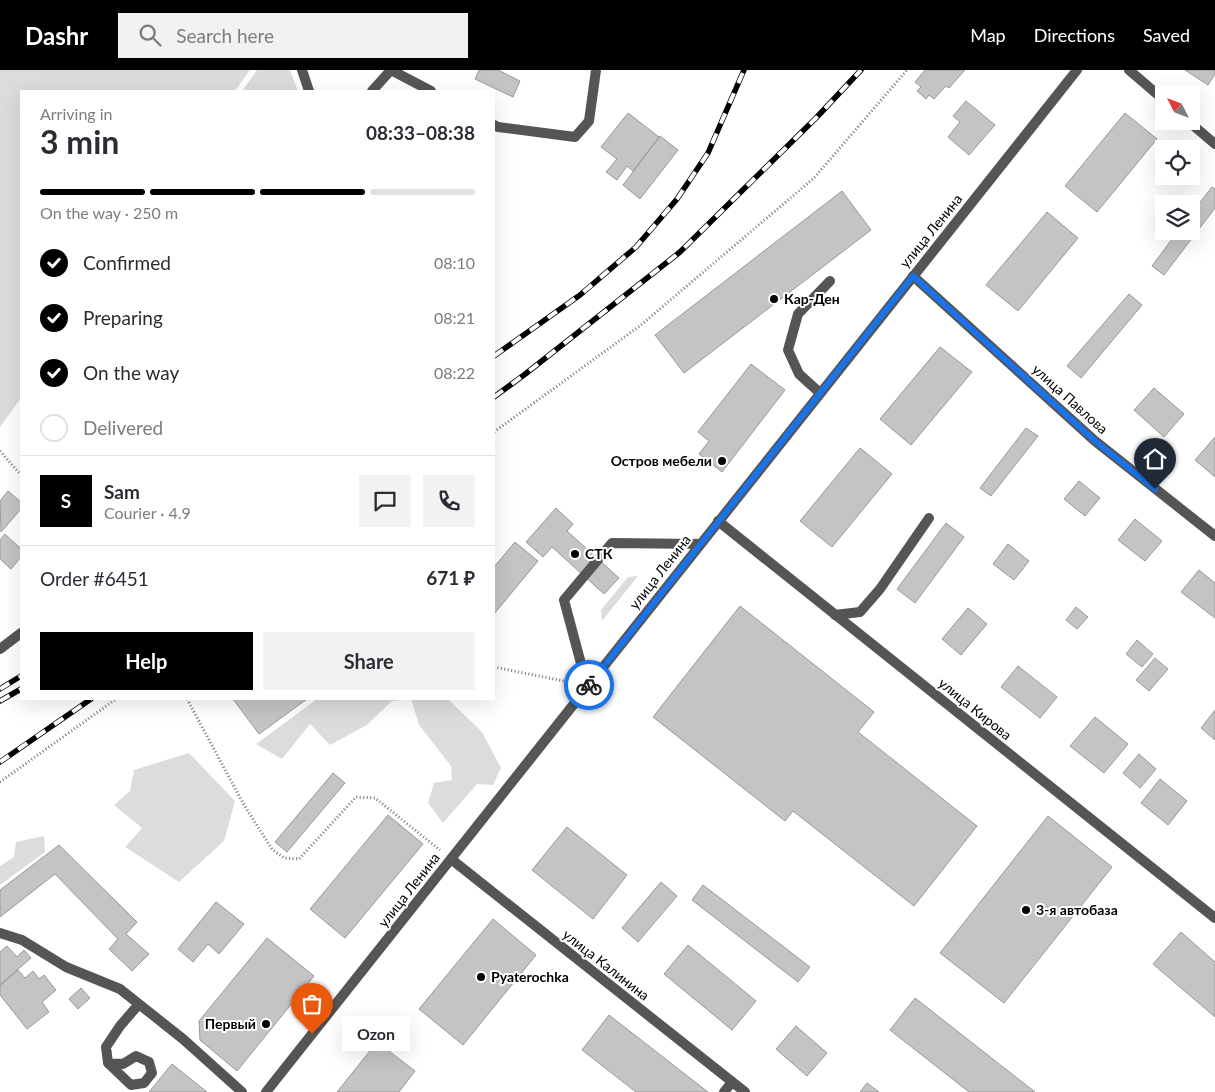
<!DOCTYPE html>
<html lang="en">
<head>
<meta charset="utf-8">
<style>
  :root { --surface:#fff; --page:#f2f2f3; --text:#2b2b33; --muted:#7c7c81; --line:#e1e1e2; --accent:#000 }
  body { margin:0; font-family:Lato,sans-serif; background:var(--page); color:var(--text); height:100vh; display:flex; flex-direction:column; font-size:19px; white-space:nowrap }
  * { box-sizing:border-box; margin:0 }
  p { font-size:16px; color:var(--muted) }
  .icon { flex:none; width:28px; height:28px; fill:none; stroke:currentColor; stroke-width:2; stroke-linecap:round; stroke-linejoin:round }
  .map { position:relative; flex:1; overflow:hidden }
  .side { position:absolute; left:20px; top:20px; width:475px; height:610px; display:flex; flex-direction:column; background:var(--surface); border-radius:0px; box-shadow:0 5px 20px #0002 }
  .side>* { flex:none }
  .needle { width:32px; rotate:312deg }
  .buttons { position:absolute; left:1155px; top:15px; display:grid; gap:10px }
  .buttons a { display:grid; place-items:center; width:45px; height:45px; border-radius:0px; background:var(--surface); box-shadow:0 5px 20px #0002; font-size:25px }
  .pin { position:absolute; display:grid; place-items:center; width:42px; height:42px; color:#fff; margin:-51px -21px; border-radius:50% 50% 50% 0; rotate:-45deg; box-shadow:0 0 5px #0007 }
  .pin .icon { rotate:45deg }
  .courier { position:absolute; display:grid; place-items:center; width:50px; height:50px; margin:-25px; border:4px solid #1a73e8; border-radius:50%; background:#fff; color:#222; box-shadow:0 1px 6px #0007 }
  .bubble { position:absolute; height:35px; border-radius:0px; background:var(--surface); box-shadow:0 5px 20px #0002; font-size:16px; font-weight:700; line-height:35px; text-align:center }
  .headline em { font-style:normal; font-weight:700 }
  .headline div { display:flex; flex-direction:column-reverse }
  .headline { display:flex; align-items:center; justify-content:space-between; height:85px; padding:0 20px }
  h1 { font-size:32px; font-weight:700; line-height:38px }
  .bar { display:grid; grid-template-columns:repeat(4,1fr); gap:8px 5px; align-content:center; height:60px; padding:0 20px }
  .bar i { height:6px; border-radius:4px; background:var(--line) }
  .bar .on { background:var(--accent) }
  .bar p { grid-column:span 4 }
  .line { display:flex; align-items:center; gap:12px; padding:0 20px; border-top:1px solid var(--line) }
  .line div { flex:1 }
  .round { display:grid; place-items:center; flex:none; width:52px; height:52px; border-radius:0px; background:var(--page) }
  ol { padding:0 20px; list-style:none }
  li { display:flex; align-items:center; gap:15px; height:55px }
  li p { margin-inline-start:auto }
  li .icon { padding:5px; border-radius:50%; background:var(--accent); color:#fff; stroke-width:4 }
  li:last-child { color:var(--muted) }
  li i { width:28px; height:28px; border:2px solid var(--line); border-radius:50% }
  .action { display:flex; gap:10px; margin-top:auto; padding:10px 20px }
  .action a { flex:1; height:58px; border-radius:0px; background:var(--accent); color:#fff; font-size:20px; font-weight:700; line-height:58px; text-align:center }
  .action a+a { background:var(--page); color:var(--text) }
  header { display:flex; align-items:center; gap:30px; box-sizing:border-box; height:70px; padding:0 25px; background:var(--accent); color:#fff }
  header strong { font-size:24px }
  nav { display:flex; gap:28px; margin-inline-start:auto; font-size:18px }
  .search { width:350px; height:45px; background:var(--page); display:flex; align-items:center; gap:12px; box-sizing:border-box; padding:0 18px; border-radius:0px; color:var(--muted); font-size:19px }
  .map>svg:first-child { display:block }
</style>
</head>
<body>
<header>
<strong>Dashr</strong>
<div class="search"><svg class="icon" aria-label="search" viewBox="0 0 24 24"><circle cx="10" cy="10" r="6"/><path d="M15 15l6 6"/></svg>Search here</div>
<nav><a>Map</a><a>Directions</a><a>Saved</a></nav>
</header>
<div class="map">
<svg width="1215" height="1022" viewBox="0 0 1215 1022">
  <rect width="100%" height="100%" fill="#fff"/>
  <path fill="#dcdcdc" d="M 0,0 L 250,0 L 235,21 L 21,21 L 21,328 L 0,357 Z
    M 257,0 L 290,0 L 298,21 L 242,21 Z
    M 638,506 L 602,551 L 601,540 L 628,507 Z
    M 317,629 L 448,629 L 482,662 L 501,698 L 493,715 L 477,714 L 443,753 L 428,733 L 434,713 L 452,710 L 451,696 L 419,655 L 411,629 L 392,631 L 367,655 L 330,675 L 310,654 L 282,689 L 256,674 Z
    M 189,683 L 235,731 L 224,771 L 179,812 L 125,777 L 142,758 L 114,735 L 130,721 L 134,700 Z
    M 44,766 L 45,782 L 0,815 L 0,796 L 14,787 L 16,772 Z"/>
  <path fill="#c4c4c4" stroke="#999" d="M 479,0 L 498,0 L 520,11 L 513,27 L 475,9 Z
    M 925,0 L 965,0 L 949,18 L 946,16 L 934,29 L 929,25 L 926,29 L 917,21 L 921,17 L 915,12 Z
    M 1185,0 L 1215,0 L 1215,4 L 1208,15 Z
    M 966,31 L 995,55 L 969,85 L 948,67 L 960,52 L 953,46 Z
    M 628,43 L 659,67 L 633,101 L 627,96 L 617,110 L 606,102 L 617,89 L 601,77 Z
    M 1125,43 L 1157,69 L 1097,142 L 1065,116 Z
    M 660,66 L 678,80 L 640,129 L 623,115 Z
    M 1212,117 L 1215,119 L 1215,138 L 1164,205 L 1152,196 L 1178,161 L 1191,161 L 1191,144 Z
    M 842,121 L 871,160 L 684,303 L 655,265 Z
    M 1047,142 L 1078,168 L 1018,241 L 986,215 Z
    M 1129,224 L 1142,235 L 1081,308 L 1067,296 Z
    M 940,277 L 972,302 L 911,375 L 880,349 Z
    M 751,294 L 785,320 L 722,402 L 699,384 L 709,371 L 698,362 Z
    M 1154,318 L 1184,344 L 1164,367 L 1134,340 Z
    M 1026,358 L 1038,366 L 991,426 L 980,418 Z
    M 1215,367 L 1215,407 L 1195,390 Z
    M 860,378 L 892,404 L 832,477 L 800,451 Z
    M 1079,411 L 1100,428 L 1085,446 L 1064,429 Z
    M 8,421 L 21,432 L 21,439 L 1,462 L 0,431 Z
    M 556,438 L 573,454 L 567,461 L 619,508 L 604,524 L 552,477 L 543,487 L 526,472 Z
    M 1135,449 L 1162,471 L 1145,491 L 1118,470 Z
    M 946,453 L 964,467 L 915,533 L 897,519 Z
    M 5,464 L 21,479 L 21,487 L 11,499 L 0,489 L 0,470 Z
    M 515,472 L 538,491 L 494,544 L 494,497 Z
    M 1008,474 L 1029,491 L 1014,510 L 993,494 Z
    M 1199,500 L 1215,513 L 1215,548 L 1181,522 Z
    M 740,536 L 874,642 L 858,662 L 977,756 L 914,836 L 793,741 L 785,751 L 653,647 Z
    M 1076,537 L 1088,547 L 1077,559 L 1066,550 Z
    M 968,538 L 987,554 L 961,585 L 942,569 Z
    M 1137,570 L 1153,584 L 1142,597 L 1126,584 Z
    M 1155,588 L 1168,599 L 1149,621 L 1136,610 Z
    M 1018,596 L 1057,627 L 1040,648 L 1001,617 Z
    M 233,629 L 307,629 L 259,664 Z
    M 1215,640 L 1215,670 L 1201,658 Z
    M 1095,647 L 1128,674 L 1104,703 L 1070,676 Z
    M 1139,684 L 1156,699 L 1140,718 L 1123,703 Z
    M 333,703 L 345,713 L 287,782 L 275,772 Z
    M 1160,709 L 1187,731 L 1168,755 L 1141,733 Z
    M 388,745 L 423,774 L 345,868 L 310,839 Z
    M 1048,746 L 1112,797 L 1004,933 L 940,883 Z
    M 567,757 L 627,805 L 593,849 L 532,800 Z
    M 59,775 L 137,852 L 126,864 L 149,884 L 132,901 L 109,879 L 118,869 L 55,804 L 0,847 L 0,820 Z
    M 661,812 L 677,826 L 638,872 L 622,858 Z
    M 703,815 L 810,897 L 798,912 L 692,830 Z
    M 216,832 L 244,854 L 219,884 L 208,874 L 193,892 L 178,879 Z
    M 493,849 L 536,885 L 463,975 L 419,939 Z
    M 1181,862 L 1215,892 L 1215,947 L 1153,894 Z
    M 267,868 L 314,906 L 237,1001 L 200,970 L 199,951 Z
    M 688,875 L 756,931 L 732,960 L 664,904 Z
    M 7,876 L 17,887 L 24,880 L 31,888 L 0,915 L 0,882 Z
    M 18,900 L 25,908 L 33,901 L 39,909 L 44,905 L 56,920 L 42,932 L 49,942 L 27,959 L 0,925 L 0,915 Z
    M 81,918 L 90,928 L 78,939 L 69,929 Z
    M 915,928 L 1035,1022 L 969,1022 L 890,960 Z
    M 609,945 L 708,1022 L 636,1022 L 582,980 Z
    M 796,956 L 827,983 L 807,1006 L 776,979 Z
    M 377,972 L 415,1001 L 399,1022 L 337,1022 Z
    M 172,994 L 207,1022 L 149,1022 Z
    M 867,1013 L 879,1022 L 860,1022 Z"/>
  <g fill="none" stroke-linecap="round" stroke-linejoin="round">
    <path stroke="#777" stroke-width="3" stroke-dasharray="1 2.5" stroke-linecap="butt" d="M 494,362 L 641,255 L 814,108 L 907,0
      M 0,381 L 21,405
      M 494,597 L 569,612
      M 187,629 L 244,735 L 272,779 L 284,788 L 299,789 L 356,727 L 375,728 L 440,780
      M 0,712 L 116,629"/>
    <path stroke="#555" stroke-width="10" d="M 302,0 L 309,21
      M 391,0 L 431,21
      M 372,21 L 391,0
      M 494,55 L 498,57 L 575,67 L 589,51 L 596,0
      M 820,323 L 799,304 L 788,280 L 798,244 L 830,211
      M 835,545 L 860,542 L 880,519 L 929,448
      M 0,579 L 21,563
      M 587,616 L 564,530 L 612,473 L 700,474
      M 0,863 L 22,870 L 66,897 L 120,919 L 183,969 L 242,1022
      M 108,993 L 123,994 L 136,986 L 149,992 L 152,1003 L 144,1013 L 131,1015 L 108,993 L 106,977 L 120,956 L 139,934
      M 724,1022 L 732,1012"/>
    <path stroke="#555" stroke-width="10" d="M 1129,0 L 1164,30
      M 1188,51 L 1215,74
      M 913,206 L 1095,371 L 1215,466
      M 718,451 L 1215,848
      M 451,789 L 745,1022"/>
    <path stroke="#555" stroke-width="10" d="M 266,1022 L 1077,0"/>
    <defs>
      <path id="rail" d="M 494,286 L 580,225 L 636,177 L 677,129 L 708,83 L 744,0
        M 494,327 L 524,305 L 680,182 L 816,48 L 861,0
        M 0,619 L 21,606
        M 0,631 L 21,619
        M 0,692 L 91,629"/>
    </defs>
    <use href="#rail" stroke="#000" stroke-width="5.5"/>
    <use href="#rail" stroke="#fff" stroke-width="4" stroke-dasharray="11" stroke-linecap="butt"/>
  </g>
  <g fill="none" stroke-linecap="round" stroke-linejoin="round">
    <path stroke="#595959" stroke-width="5" stroke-dasharray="0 9" d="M 312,964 L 589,615"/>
    <path stroke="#1a73e8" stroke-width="6" d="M 589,615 L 913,206 L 1095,371 L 1155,419"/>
  </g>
  <g fill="#000" stroke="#fff" stroke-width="2">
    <circle cx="774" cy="229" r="5"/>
    <circle cx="722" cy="391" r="5"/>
    <circle cx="575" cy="484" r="5"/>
    <circle cx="1026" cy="840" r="5"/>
    <circle cx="481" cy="907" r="5"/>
    <circle cx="266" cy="954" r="5"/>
  </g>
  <g text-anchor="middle" stroke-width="4" stroke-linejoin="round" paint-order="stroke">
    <g font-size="14" fill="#000" stroke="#fff">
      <text transform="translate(931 161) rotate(-51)" y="5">улица Ленина</text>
      <text transform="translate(1070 329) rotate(42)" y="5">улица Павлова</text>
      <text transform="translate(660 502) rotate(-52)" y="5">улица Ленина</text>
      <text transform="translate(975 639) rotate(39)" y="5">улица Кирова</text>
      <text transform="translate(409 820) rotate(-52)" y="5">улица Ленина</text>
      <text transform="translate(606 895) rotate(38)" y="5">улица Калинина</text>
    </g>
    <g font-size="14" font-weight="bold" fill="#000" stroke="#fff" text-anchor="start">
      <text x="784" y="234">Кар-Ден</text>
      <text x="712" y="396" text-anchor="end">Остров мебели</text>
      <text x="585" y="489">СТК</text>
      <text x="1036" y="845">3-я автобаза</text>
      <text x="491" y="912">Pyaterochka</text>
      <text x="256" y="959" text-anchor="end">Первый</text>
    </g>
  </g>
</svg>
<div class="buttons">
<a><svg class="needle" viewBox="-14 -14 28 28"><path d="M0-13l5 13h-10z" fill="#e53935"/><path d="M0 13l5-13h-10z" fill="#7c7c81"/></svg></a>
<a><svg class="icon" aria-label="locate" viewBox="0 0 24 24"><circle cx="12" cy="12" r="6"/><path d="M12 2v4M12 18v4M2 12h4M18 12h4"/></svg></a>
<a><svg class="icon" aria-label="layers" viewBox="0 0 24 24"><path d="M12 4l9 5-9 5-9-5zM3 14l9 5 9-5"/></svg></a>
</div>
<div class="pin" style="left:312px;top:964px;background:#ea580c"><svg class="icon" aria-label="bag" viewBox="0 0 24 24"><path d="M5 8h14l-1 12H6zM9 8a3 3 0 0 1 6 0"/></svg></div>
<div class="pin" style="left:1155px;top:419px;background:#1f2937"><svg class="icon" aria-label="home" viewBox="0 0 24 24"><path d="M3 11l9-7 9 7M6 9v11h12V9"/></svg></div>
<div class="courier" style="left:589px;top:615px"><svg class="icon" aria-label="bike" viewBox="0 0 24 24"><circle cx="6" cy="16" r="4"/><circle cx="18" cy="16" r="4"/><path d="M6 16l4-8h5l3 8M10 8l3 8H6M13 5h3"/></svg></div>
<div class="bubble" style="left:342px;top:946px;width:68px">Ozon</div>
<section class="side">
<div class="headline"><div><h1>3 min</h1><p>Arriving in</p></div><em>08:33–08:38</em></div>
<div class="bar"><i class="on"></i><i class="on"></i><i class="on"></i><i></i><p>On the way · 250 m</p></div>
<ol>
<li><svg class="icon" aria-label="check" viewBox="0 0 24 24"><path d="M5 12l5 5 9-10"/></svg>Confirmed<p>08:10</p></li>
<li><svg class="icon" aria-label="check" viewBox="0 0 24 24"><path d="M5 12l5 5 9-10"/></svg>Preparing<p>08:21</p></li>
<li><svg class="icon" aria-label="check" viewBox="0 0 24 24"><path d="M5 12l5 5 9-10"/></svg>On the way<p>08:22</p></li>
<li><i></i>Delivered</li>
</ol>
<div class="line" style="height:90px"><b class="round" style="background:var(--accent);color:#fff">S</b><div><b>Sam</b><p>Courier · 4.9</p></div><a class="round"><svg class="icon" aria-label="chat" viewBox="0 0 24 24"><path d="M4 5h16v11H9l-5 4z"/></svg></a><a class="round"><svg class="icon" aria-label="phone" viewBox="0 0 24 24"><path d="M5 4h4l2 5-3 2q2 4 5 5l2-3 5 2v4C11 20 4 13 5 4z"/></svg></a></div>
<div class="line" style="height:65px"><div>Order #6451</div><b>671 ₽</b></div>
<div class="action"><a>Help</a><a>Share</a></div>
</section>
</div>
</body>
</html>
